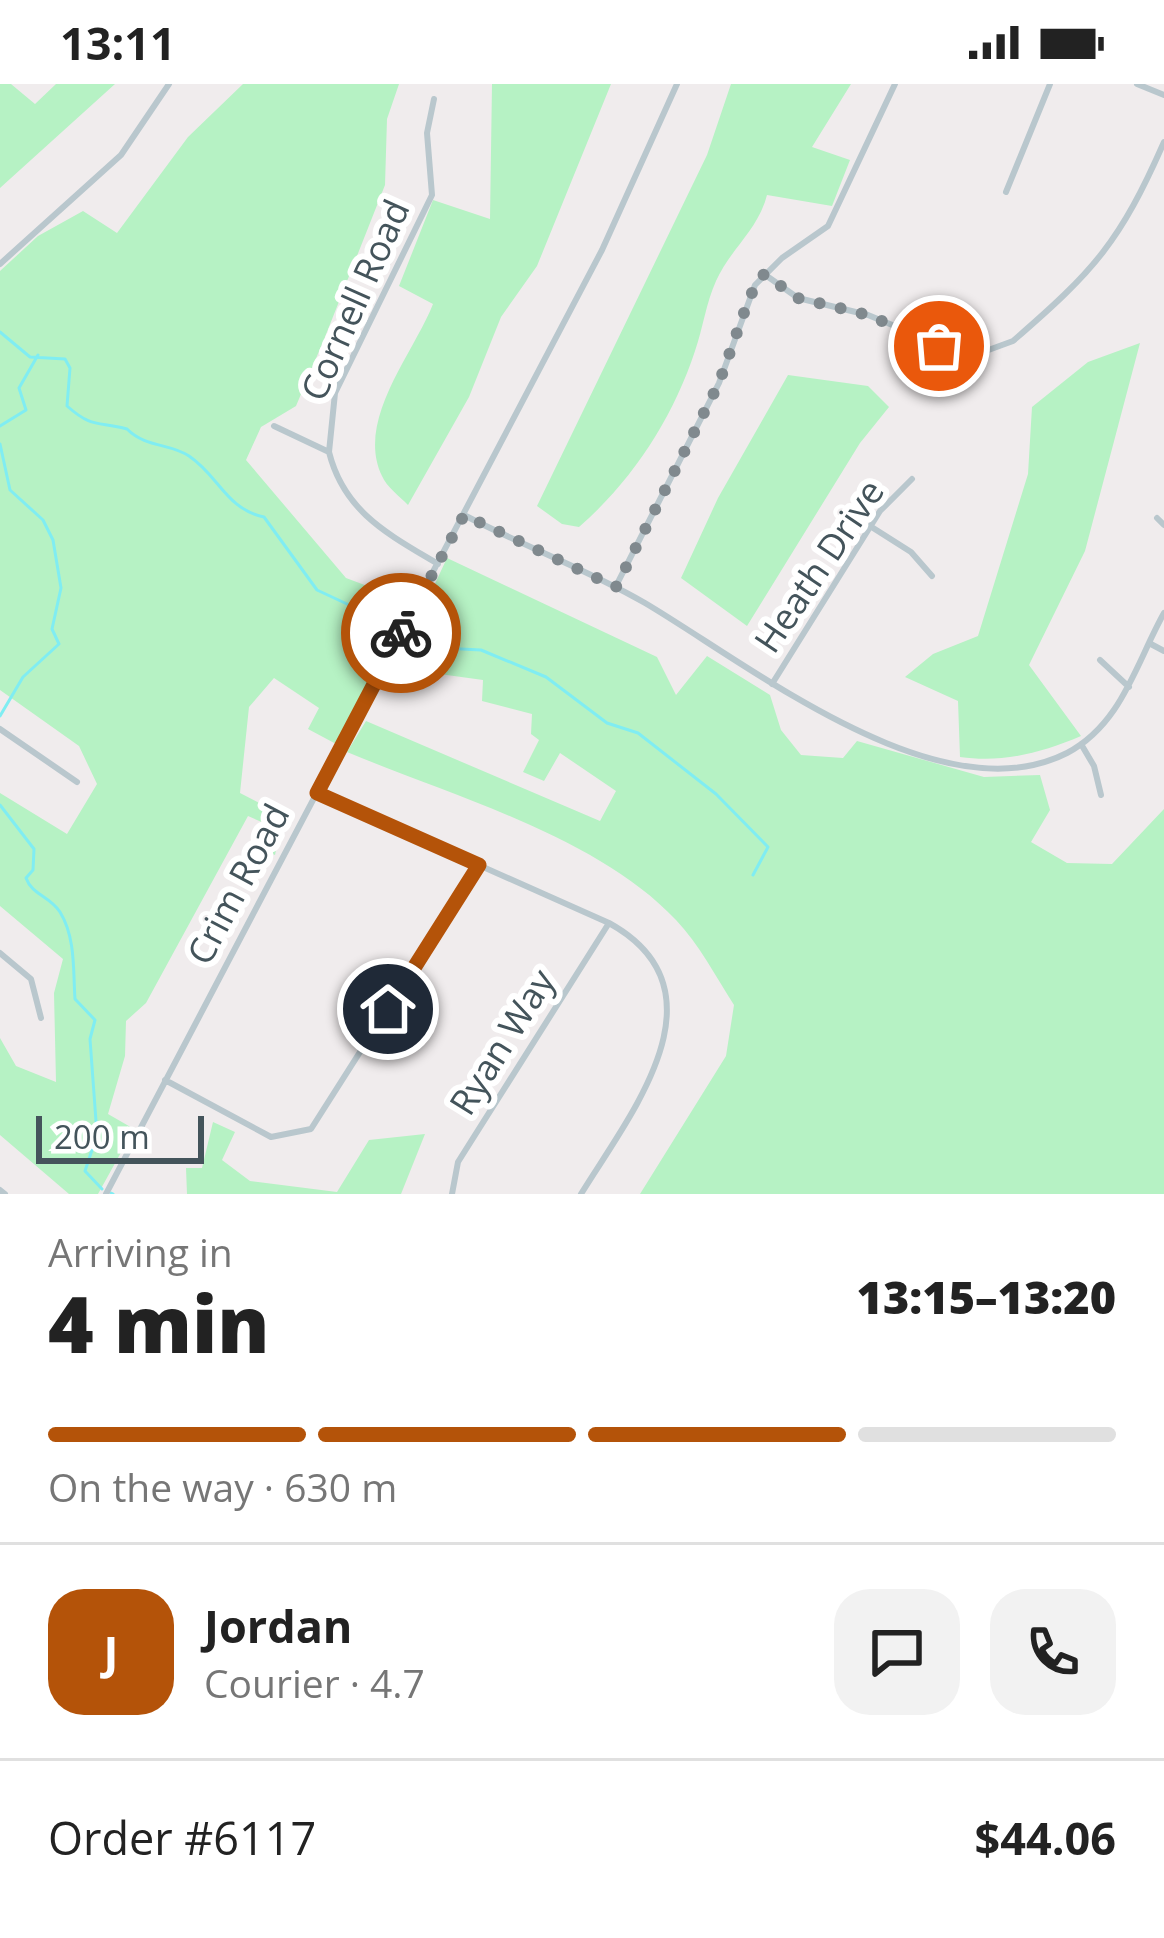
<!DOCTYPE html>
<html lang="en">
<head>
<meta charset="utf-8">
<style>
  :root { --surface:#fff; --page:#f2f2f2; --text:#222; --muted:#767676; --line:#e0e0e0; --accent:#b45309 }
  body { margin:0; font-family:"Open Sans",sans-serif; background:var(--page); color:var(--text); height:100vh; display:flex; flex-direction:column; font-size:45px; white-space:nowrap }
  * { box-sizing:border-box; margin:0 }
  p { font-size:39px; color:var(--muted) }
  .icon { flex:none; width:66px; height:66px; fill:none; stroke:currentColor; stroke-width:2; stroke-linecap:round; stroke-linejoin:round }
  .map { position:relative; height:1110px; overflow:hidden }
  .drawer { display:flex; flex-direction:column; background:var(--surface); flex:1 }
  .drawer>* { flex:none }
  .scale { position:absolute; left:36px; bottom:30px; width:168px; box-sizing:border-box; padding-left:12px; border:6px solid #44545b; border-top:0; font-size:33px; line-height:42px; white-space:nowrap; color:#44545b; -webkit-text-stroke:9px #fff; paint-order:stroke }
  .pin { position:absolute; display:grid; place-items:center; width:102px; height:102px; color:#fff; margin:-51px; border:6px solid #fff; border-radius:50%; box-shadow:0 3px 12px #0007 }
  .courier { position:absolute; display:grid; place-items:center; width:120px; height:120px; margin:-60px; border:9px solid #b45309; border-radius:50%; background:#fff; color:#222; box-shadow:0 3px 15px #0007 }
  .summary em { font-style:normal; font-weight:800 }
  .summary div { display:flex; flex-direction:column-reverse }
  .summary { display:flex; align-items:center; justify-content:space-between; height:204px; padding:0 48px }
  h1 { font-size:78px; font-weight:800; line-height:90px }
  .bar { display:grid; grid-template-columns:repeat(4,1fr); gap:18px 12px; align-content:center; height:144px; padding:0 48px }
  .bar i { height:15px; border-radius:9px; background:var(--line) }
  .bar .current { background:var(--accent) }
  .bar p { grid-column:span 4 }
  .line { display:flex; align-items:center; gap:30px; padding:0 48px; border-top:3px solid var(--line) }
  .line div { flex:1 }
  .round { display:grid; place-items:center; flex:none; width:126px; height:126px; border-radius:36px; background:var(--page) }
  .status { display:flex; justify-content:space-between; align-items:center; height:84px; padding:0 60px; background:var(--surface); direction:ltr }
  .status svg { height:33px; fill:currentColor }
  .map>svg:first-child { display:block }
</style>
</head>
<body>
<div class="status"><b>13:11</b><svg viewBox="0 0 49 12"><path d="M0 12V9h3v3zM5 12V6h3v6zM10 12V3h3v9zM15 12V0h3v12zM26 1h20v11H26zM47 4h2v5h-2z"/></svg></div>
<div class="map">
<svg width="1164" height="1110" viewBox="0 0 1164 1110">
  <rect width="100%" height="100%" fill="#f0eced"/>
  <path fill="#b6f2c4" d="M 0,0 L 11,0 L 35,20 L 56,0 L 115,0 L 0,104 Z
    M 243,0 L 399,0 L 387,35 L 385,101 L 325,253 L 296,322 L 261,343 L 246,376 L 346,494 L 410,518 L 338,661 L 308,645 L 319,624 L 274,594 L 249,623 L 240,709 L 283,731 L 275,771 L 261,765 L 264,739 L 248,732 L 146,919 L 126,937 L 125,972 L 108,1030 L 134,1045 L 98,1110 L 69,1110 L 0,1051 L 0,954 L 16,982 L 56,998 L 54,909 L 63,875 L 0,822 L 0,709 L 67,750 L 97,700 L 79,662 L 0,606 L 0,187 L 38,152 L 83,127 L 117,149 L 188,53 Z
    M 492,0 L 611,0 L 537,182 L 501,233 L 469,313 L 408,421 C 400,413 386,402 382,392 C 355,336 414,269 433,220 L 399,202 L 433,116 L 490,135 Z
    M 731,0 L 851,0 L 812,63 L 850,76 L 832,122 L 767,111 C 758,146 731,164 716,197 C 706,219 703,244 695,267 C 673,334 632,397 579,443 L 562,440 L 537,422 L 707,71 Z
    M 1140,259 L 1085,467 L 1029,581 L 1081,652 C 1041,669 1003,679 960,673 L 958,617 L 905,593 L 933,570 L 978,552 L 1028,390 L 1032,323 L 1088,278 Z
    M 788,291 L 868,302 L 889,323 L 860,359 L 747,542 L 681,494 L 718,414 Z
    M 447,474 L 657,573 L 676,611 L 707,572 L 770,611 L 781,646 L 801,671 L 843,674 L 857,657 L 984,693 L 1040,691 L 1050,726 L 1031,758 L 1067,779 L 1112,780 L 1164,725 L 1164,1110 L 640,1110 L 726,972 L 734,921 C 716,893 699,860 676,836 C 597,752 452,712 347,668 L 366,637 L 600,737 L 616,707 L 560,669 L 544,697 L 523,688 L 539,656 L 531,650 L 532,630 L 482,617 L 483,596 L 425,588 L 404,566 Z
    M 213,1038 L 235,1048 L 222,1076 L 250,1097 L 337,1108 L 369,1056 L 425,1050 L 401,1110 L 187,1110 L 186,1084 L 202,1084 Z"/>
  <g fill="none" stroke-linecap="round" stroke-linejoin="round">
    <path stroke="#80edf2" stroke-width="3" d="M 0,248 L 30,273 L 65,275 L 70,284 L 67,322 C 93,345 98,337 127,345 C 146,364 170,359 189,372 C 219,392 226,425 264,433 L 317,506 L 362,527 L 375,540 L 442,564 L 481,566 L 546,593 L 607,639 L 638,649 L 716,710 L 768,763 L 753,791
      M 0,342 L 26,326 L 19,304 L 38,271
      M 0,360 L 10,406 L 43,436 L 53,456 L 61,504 L 52,545 L 59,560 L 23,593 L 0,632
      M 0,721 L 34,765 L 33,786 L 26,794 C 32,811 50,812 60,828 C 76,854 73,888 75,915 L 95,936 L 90,955 L 97,1051 L 85,1087 L 102,1105
      M 111,1109 L 113,1110"/>
    <path stroke="#b9c7cd" stroke-width="6" d="M 1137,0 L 1164,11
      M 1006,108 L 1050,0
      M 0,180 L 121,71 L 169,0
      M 764,190 L 798,214 L 868,231 L 958,268 L 983,268 L 1013,257 C 1095,186 1120,158 1164,58
      M 274,342 L 329,368 C 344,428 388,450 438,480
      M 329,368 L 335,309 L 432,111 L 427,49 L 434,15
      M 464,431 C 523,462 587,485 645,519 C 750,581 940,734 1067,669 C 1122,640 1136,579 1164,529
      M 1157,434 L 1164,441
      M 870,442 L 911,468 L 932,492
      M 616,502 L 719,299 L 755,201 L 782,174 L 828,142 L 895,0
      M 1149,559 L 1164,567
      M 1100,576 L 1129,603
      M 772,600 L 880,427 L 912,395
      M 0,645 L 77,698
      M 1081,660 L 1094,682 L 1101,711
      M 317,709 L 609,839 C 732,907 628,1033 581,1110
      M 0,869 L 31,895 L 41,934
      M 165,996 L 271,1053 L 311,1045 L 479,781
      M 0,1106 L 5,1110
      M 106,1110 L 602,166 L 677,0
      M 452,1110 L 458,1078 L 609,839"/>
  </g>
  <g fill="none" stroke-linecap="round" stroke-linejoin="round">
    <path stroke="#80898e" stroke-width="12" stroke-dasharray="0 21.6" d="M 401,549 L 464,431 L 616,503 L 719,299 L 750,212 L 764,190 L 798,214 L 868,231 L 939,262"/>
    <path stroke="#b45309" stroke-width="15" d="M 388,925 L 479,781 L 317,709 L 401,549"/>
  </g>
  <g text-anchor="middle" stroke-width="12" stroke-linejoin="round" paint-order="stroke">
    <g font-size="36" fill="#44545b" stroke="#fff">
      <text transform="translate(355 216) rotate(-66)" y="13">Cornell Road</text>
      <text transform="translate(819 482) rotate(-56)" y="13">Heath Drive</text>
      <text transform="translate(238 800) rotate(-62)" y="13">Crim Road</text>
      <text transform="translate(502 958) rotate(-58)" y="13">Ryan Way</text>
    </g>
  </g>
</svg>
<div class="scale">200 m</div>
<div class="pin" style="left:939px;top:262px;background:#ea580c"><svg class="icon" aria-label="bag" viewBox="0 0 24 24"><path d="M5 8h14l-1 12H6zM9 8a3 3 0 0 1 6 0"/></svg></div>
<div class="pin" style="left:388px;top:925px;background:#1f2937"><svg class="icon" aria-label="home" viewBox="0 0 24 24"><path d="M3 11l9-7 9 7M6 9v11h12V9"/></svg></div>
<div class="courier" style="left:401px;top:549px"><svg class="icon" aria-label="bike" viewBox="0 0 24 24"><circle cx="6" cy="16" r="4"/><circle cx="18" cy="16" r="4"/><path d="M6 16l4-8h5l3 8M10 8l3 8H6M13 5h3"/></svg></div>
</div>
<section class="drawer">
<div class="summary"><div><h1>4 min</h1><p>Arriving in</p></div><em>13:15–13:20</em></div>
<div class="bar"><i class="current"></i><i class="current"></i><i class="current"></i><i></i><p>On the way · 630 m</p></div>
<div class="line" style="height:216px"><b class="round" style="background:var(--accent);color:#fff">J</b><div><b>Jordan</b><p>Courier · 4.7</p></div><a class="round"><svg class="icon" aria-label="chat" viewBox="0 0 24 24"><path d="M4 5h16v11H9l-5 4z"/></svg></a><a class="round"><svg class="icon" aria-label="phone" viewBox="0 0 24 24"><path d="M5 4h4l2 5-3 2q2 4 5 5l2-3 5 2v4C11 20 4 13 5 4z"/></svg></a></div>
<div class="line" style="height:156px"><div>Order #6117</div><b>$44.06</b></div>
</section>
</body>
</html>
